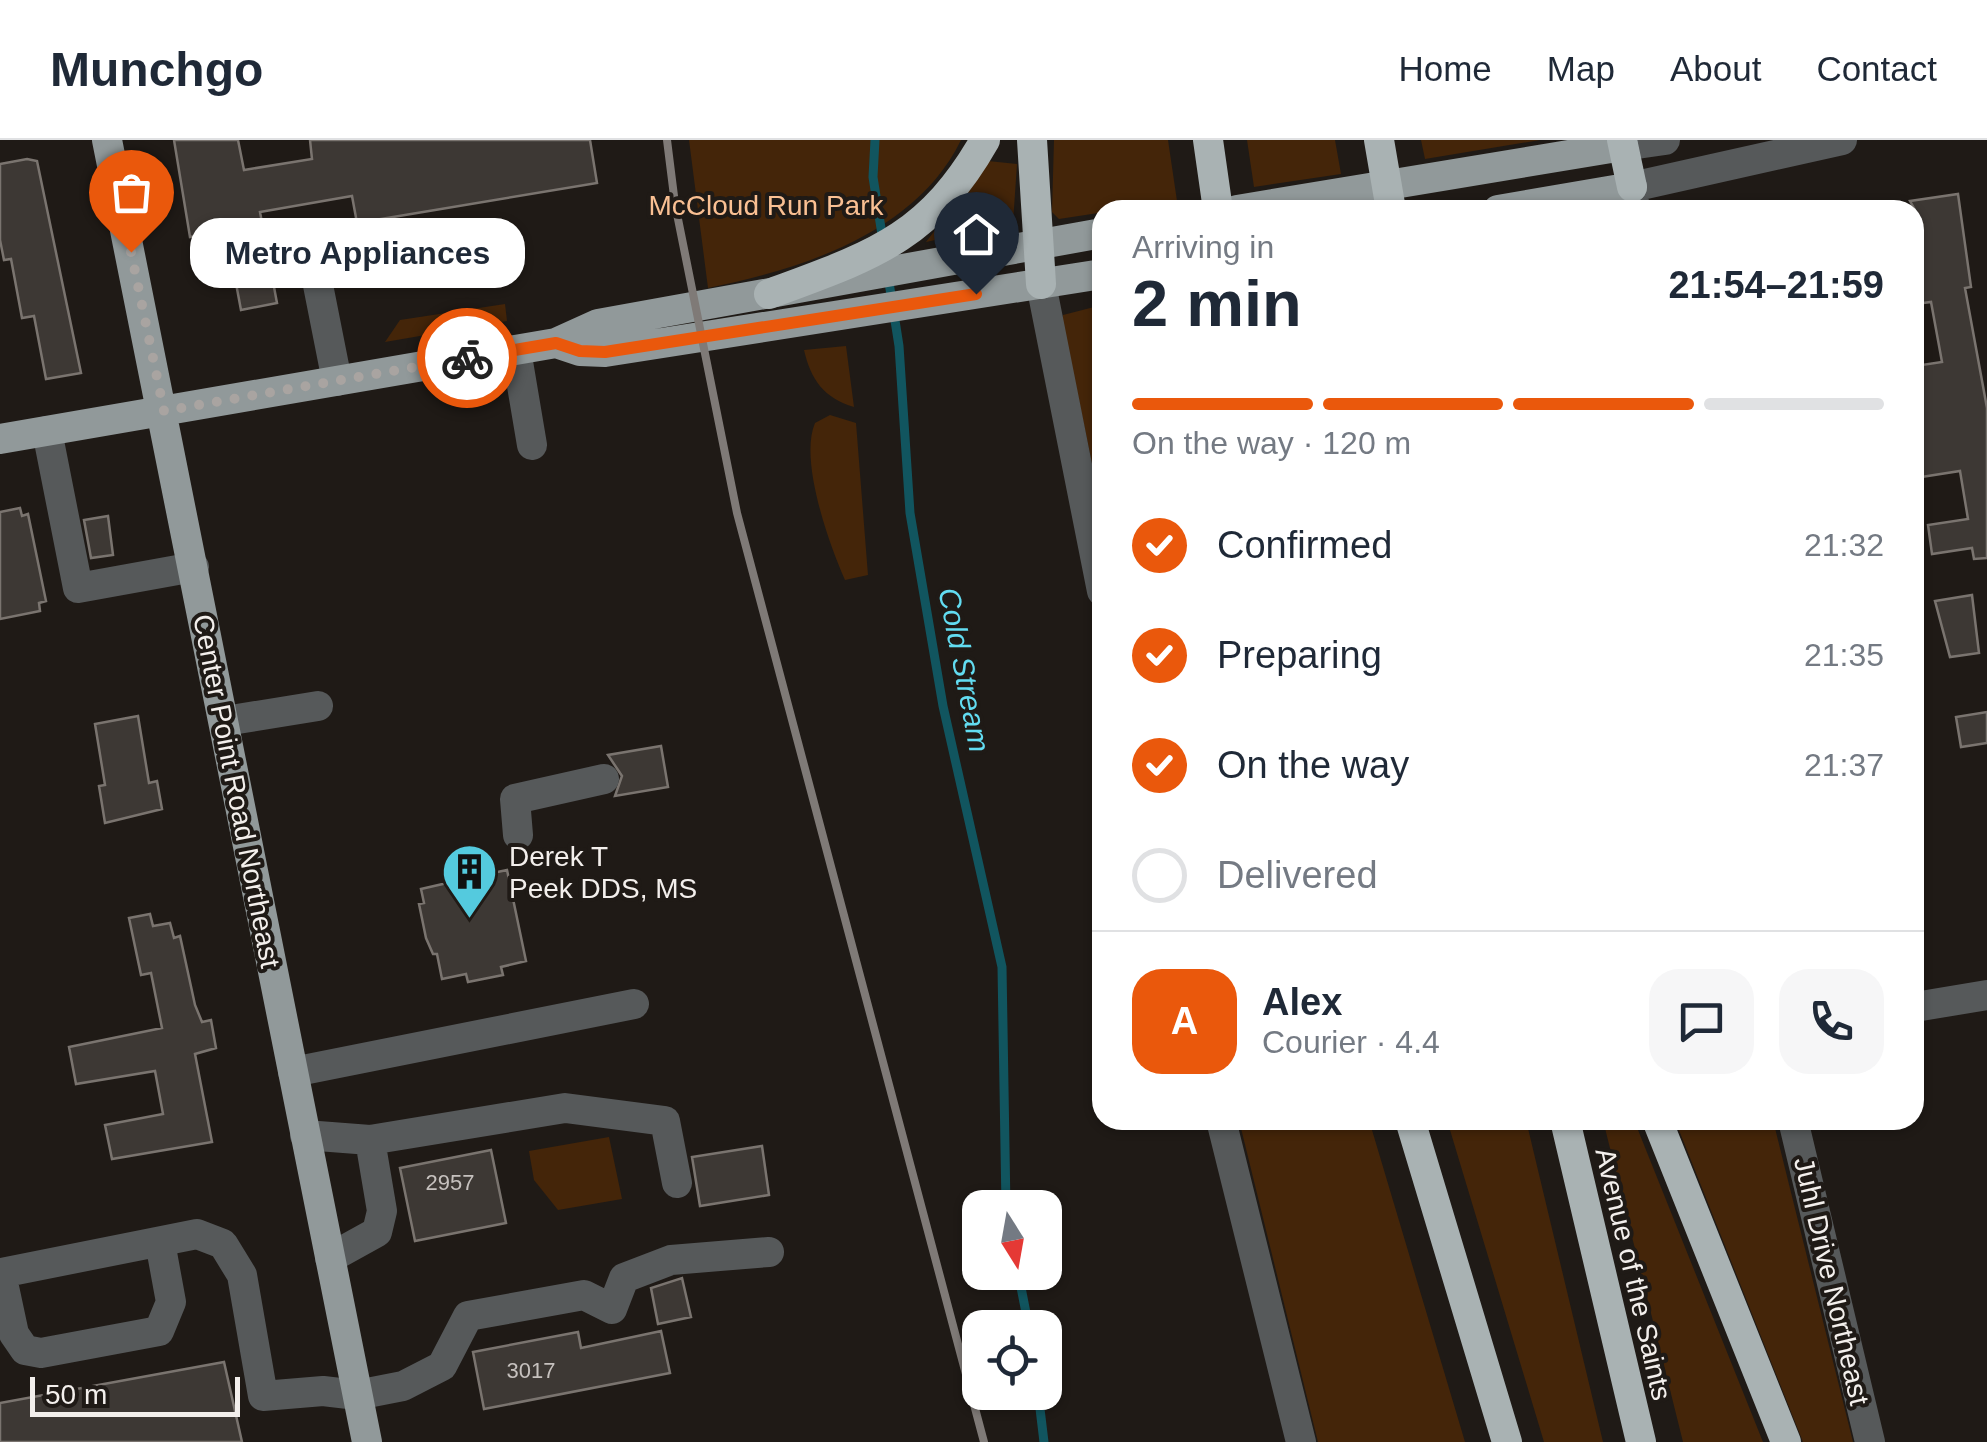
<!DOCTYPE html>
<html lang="en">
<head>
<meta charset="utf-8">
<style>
  :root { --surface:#fff; --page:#f6f6f7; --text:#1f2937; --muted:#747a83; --line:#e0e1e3; --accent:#ea580c }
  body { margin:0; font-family:Helvetica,sans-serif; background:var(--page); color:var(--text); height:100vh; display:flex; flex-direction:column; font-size:38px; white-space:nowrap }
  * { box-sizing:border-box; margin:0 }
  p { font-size:32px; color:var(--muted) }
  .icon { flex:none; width:55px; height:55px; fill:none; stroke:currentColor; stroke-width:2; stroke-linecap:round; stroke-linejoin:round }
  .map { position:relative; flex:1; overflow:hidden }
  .drawer { position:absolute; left:1092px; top:60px; width:832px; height:930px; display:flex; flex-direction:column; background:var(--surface); border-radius:30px; box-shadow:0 2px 8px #0004 }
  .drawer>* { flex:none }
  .needle { width:65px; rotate:169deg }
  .tools { position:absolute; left:962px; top:1050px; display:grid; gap:20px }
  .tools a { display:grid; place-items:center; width:100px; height:100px; border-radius:20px; background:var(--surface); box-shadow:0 2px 8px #0004; font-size:50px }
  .scale { position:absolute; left:30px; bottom:25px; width:210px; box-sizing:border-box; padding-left:10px; border:5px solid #f3efec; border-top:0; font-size:28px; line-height:35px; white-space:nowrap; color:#f3efec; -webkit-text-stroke:8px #1f1a16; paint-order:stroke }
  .pin { position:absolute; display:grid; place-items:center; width:85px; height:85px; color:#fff; margin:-102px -42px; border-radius:50% 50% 50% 0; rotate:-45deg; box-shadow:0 0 10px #0007 }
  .pin .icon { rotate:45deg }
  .courier { position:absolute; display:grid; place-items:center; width:100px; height:100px; margin:-50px; border:8px solid #ea580c; border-radius:50%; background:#fff; color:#222; box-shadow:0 2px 12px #0007 }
  .bubble { position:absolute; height:70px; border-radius:30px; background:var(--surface); box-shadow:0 2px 8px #0004; font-size:32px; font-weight:600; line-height:70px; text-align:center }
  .summary em { font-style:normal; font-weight:600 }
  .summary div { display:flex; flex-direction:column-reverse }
  .summary { display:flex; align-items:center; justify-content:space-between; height:170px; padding:0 40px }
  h1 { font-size:65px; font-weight:600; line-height:75px }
  .bar { display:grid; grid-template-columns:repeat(4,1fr); gap:15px 10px; align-content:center; height:120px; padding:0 40px }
  .bar i { height:12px; border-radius:8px; background:var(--line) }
  .bar .current { background:var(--accent) }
  .bar p { grid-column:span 4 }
  .line { display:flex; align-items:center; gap:25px; padding:0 40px; border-top:2px solid var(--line) }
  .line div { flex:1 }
  .round { display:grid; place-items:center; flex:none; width:105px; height:105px; border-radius:30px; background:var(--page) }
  ol { padding:0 40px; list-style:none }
  li { display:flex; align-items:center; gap:30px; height:110px }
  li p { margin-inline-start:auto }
  li .icon { padding:10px; border-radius:50%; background:var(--accent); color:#fff; stroke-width:4 }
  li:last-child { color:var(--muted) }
  li i { width:55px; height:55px; border:5px solid var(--line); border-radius:50% }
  header { display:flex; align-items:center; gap:60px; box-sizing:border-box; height:140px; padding:0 50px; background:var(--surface); border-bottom:2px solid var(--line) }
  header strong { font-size:48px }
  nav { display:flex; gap:55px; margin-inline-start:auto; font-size:35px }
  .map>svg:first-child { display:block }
</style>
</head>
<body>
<header>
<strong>Munchgo</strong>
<nav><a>Home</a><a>Map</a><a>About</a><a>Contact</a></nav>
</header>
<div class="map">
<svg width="1987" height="1302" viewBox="0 0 1987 1302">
  <rect width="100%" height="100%" fill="#1f1a16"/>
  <path fill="#442509" d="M 689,0 L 961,0 C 916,93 802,129 708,148 Z
    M 1054,0 L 1168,0 L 1177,61 L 1059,79 L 1052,72 Z
    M 1247,0 L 1335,0 L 1341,34 L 1254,47 Z
    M 1421,0 L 1540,0 L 1425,19 Z
    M 988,21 L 1017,24 L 1013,83 L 926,102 Z
    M 505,164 L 507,181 L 385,202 L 400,180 Z
    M 1102,165 L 1102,372 L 1063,183 L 1063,175 Z
    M 846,206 L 854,267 C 824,258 811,240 804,210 Z
    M 830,275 L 856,283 L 868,435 L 845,440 C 829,404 799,320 815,283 Z
    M 1239,980 L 1369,980 L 1465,1302 L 1318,1302 Z
    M 1447,980 L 1526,980 L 1603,1302 L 1544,1302 Z
    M 1603,980 L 1634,980 L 1763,1302 L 1683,1302 Z
    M 1675,980 L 1773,980 L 1853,1302 L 1803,1302 Z
    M 609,997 L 622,1059 L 558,1070 L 534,1040 L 529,1011 Z"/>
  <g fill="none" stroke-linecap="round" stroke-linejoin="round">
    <path stroke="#11555f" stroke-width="9" d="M 875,0 L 873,37 L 883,101
      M 888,136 L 899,206 L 910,373 L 943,566 L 1002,827 L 1006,1068
      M 1018,1132 L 1029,1188
      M 1038,1252 L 1044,1302"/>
  </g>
  <path fill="#3d3834" stroke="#7a746f" stroke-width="2.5" d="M 174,0 L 238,0 L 244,30 L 312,19 L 310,0 L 590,0 L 597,43 L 357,83 L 352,56 L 260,72 L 277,163 L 241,170 L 226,90 L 190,97 Z
    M 27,19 L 37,21 L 81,233 L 46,239 L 34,176 L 22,178 L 11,119 L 4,120 L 0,100 L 0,24 Z
    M 1958,54 L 1971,147 L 1965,148 L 1987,268 L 1987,418 L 1974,419 L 1972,408 L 1932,414 L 1928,385 L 1968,379 L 1960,331 L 1915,338 L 1915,226 L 1942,222 L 1931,162 L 1915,164 L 1915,70 L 1910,61 Z
    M 20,368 L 22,376 L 28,374 L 46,461 L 39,463 L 40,471 L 0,479 L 0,372 Z
    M 108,376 L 113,415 L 91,418 L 84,380 Z
    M 1972,455 L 1979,513 L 1950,517 L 1935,461 Z
    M 1987,572 L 1987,603 L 1961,607 L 1956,577 Z
    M 138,576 L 149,643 L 157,641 L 162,669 L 105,683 L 99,646 L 105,645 L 95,584 Z
    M 661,606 L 668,647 L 615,656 L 622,636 L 608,615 Z
    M 482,729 L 483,735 L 507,730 L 526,821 L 501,827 L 503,835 L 468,842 L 466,834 L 442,839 L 437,814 L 433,814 L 426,798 L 419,764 L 424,763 L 421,749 L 447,743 L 445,736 Z
    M 150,774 L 153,786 L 170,783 L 174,798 L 180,796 L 195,865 L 202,882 L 211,880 L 216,908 L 195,914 L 212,1002 L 112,1019 L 105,985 L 163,974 L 155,931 L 76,944 L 69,907 L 162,888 L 151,833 L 141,835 L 129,778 Z
    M 762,1006 L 769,1055 L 700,1066 L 692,1017 Z
    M 491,1010 L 506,1083 L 415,1101 L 400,1028 Z
    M 682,1138 L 691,1177 L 658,1184 L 651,1148 Z
    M 661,1191 L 670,1233 L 484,1269 L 473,1212 L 578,1192 L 581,1208 Z
    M 224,1222 L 242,1302 L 0,1302 L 0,1263 Z"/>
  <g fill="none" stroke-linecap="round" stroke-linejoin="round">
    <path stroke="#56595a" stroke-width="30" d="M 1623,6 L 1665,0
      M 1635,70 L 1632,47 L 1842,0
      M 1041,144 L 1102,451
      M 318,145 L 337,241
      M 516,210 L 532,305
      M 47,291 L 78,448 L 194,427
      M 225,581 L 318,566
      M 518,695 L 515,659 L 604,639
      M 1915,867 L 1987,855
      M 293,932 L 634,864
      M 1221,980 L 1301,1302
      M 1793,980 L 1870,1302
      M 305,995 L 370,1000 L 565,968 L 665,981 L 677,1043
      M 160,1102 L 171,1162 L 159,1191 L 41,1213 L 25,1210 L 14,1194 L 1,1133 L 197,1094 L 223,1104 L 242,1135 L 263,1256 L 323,1251 L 357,1255 L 403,1246 L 442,1226 L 468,1176 L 584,1155 L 612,1169 L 624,1138 L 671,1120 L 769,1112
      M 330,1118 L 377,1092 L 382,1071 L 370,1000"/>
    <path stroke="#91999a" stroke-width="30" d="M 107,0 L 367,1302
      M 1237,70 L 1623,6
      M 1498,70 L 1632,47
      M 556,203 L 580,211 L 605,212 L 1102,134
      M 0,299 L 556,203 L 598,184 L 1102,93"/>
    <path stroke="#a9b2b3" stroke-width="30" d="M 1032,0 L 1041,144
      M 1208,0 L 1218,70
      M 1622,0 L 1632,47
      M 769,154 C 871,116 928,100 985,0
      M 1410,980 L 1507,1302
      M 1565,980 L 1641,1302
      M 1657,980 L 1786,1302"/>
    <path stroke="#7f7a77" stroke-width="8" d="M 667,0 L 675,64 L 737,373 L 984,1302"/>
    <path stroke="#a9b2b3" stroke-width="30" d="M 1379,0 L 1391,70"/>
  </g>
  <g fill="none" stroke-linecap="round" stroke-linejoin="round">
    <path stroke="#a9a4a1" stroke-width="10" stroke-dasharray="0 18" d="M 131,112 L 164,271 L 467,218"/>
    <path stroke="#ea580c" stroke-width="12" d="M 467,218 L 556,203 L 580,211 L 605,212 L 976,154"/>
  </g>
  <defs>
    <symbol id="building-pin" viewBox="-11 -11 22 30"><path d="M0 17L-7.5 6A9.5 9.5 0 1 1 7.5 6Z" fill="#54cade" stroke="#1f1a16"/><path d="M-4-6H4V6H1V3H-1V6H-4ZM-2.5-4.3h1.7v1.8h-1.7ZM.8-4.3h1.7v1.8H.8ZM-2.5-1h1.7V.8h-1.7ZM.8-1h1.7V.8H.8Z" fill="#111"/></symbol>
  </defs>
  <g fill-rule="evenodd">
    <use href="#building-pin" x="438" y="700" width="63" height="86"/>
  </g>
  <g text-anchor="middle" stroke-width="8" stroke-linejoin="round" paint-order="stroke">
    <g font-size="22" fill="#c6c1be">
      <text x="450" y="1050">2957</text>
      <text x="531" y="1238">3017</text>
    </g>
    <g font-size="28" fill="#fac093" stroke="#1f1a16">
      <text x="766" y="75">McCloud Run Park</text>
    </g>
    <g font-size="28" fill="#f3efec" stroke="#1f1a16">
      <text transform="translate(237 651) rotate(79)" y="10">Center Point Road Northeast</text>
      <text transform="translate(1634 1134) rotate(77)" y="10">Avenue of the Saints</text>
      <text transform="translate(1832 1141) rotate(77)" y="10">Juhl Drive Northeast</text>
    </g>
    <g font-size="28" fill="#f3efec" stroke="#1f1a16" text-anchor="start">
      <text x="509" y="726">Derek T<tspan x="509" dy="32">Peek DDS, MS</tspan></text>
    </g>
    <g font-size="30" font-style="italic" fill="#62dcf1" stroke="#1f1a16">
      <text transform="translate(964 530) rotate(79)" y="10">Cold Stream</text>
    </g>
  </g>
</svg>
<div class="tools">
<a><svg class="needle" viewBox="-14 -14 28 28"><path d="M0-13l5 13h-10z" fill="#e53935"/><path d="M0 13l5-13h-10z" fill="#747a83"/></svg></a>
<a><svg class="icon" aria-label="locate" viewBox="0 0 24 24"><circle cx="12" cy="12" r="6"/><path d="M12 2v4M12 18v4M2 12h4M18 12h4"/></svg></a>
</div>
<div class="scale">50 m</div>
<div class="pin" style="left:131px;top:112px;background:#ea580c"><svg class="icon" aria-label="bag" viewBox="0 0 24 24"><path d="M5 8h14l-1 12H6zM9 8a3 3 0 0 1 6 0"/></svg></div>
<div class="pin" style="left:976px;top:154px;background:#1f2937"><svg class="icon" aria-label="home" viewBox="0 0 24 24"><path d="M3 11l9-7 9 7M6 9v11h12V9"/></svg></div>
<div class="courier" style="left:467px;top:218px"><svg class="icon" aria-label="bike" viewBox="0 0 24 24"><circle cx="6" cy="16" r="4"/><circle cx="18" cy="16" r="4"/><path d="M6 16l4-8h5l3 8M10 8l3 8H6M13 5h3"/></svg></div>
<div class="bubble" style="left:190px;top:78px;width:335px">Metro Appliances</div>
<section class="drawer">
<div class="summary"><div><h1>2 min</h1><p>Arriving in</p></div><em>21:54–21:59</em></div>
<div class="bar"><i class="current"></i><i class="current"></i><i class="current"></i><i></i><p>On the way · 120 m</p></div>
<ol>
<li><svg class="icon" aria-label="check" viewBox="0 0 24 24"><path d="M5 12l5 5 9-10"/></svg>Confirmed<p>21:32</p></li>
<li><svg class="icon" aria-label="check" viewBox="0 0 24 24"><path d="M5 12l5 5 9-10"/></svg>Preparing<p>21:35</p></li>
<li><svg class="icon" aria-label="check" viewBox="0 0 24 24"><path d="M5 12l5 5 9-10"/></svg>On the way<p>21:37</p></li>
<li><i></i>Delivered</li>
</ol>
<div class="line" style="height:180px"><b class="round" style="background:var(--accent);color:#fff">A</b><div><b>Alex</b><p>Courier · 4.4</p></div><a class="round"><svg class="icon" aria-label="chat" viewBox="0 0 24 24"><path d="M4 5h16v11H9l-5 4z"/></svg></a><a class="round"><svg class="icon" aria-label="phone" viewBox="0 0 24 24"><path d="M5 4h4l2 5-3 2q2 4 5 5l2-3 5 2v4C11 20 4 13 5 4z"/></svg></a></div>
</section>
</div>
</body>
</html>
